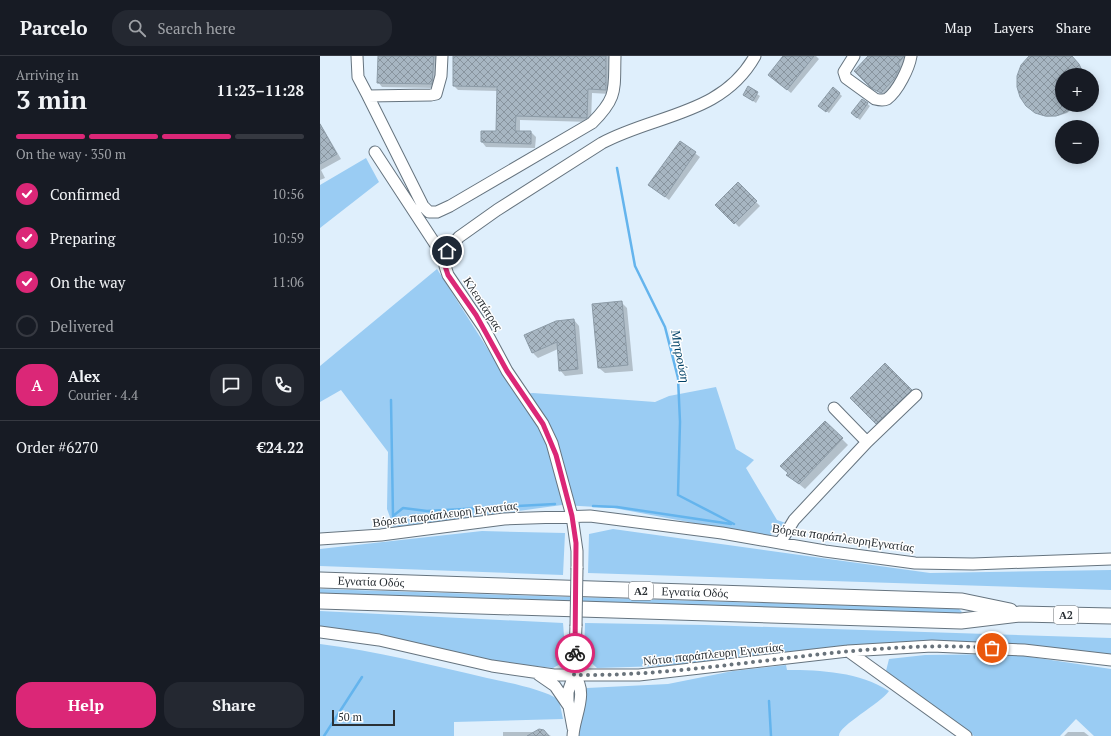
<!DOCTYPE html>
<html lang="en">
<head>
<meta charset="utf-8">
<style>
  :root { --surface:#171b24; --page:#242831; --text:#f1f3f6; --muted:#9ea1a6; --line:#363941; --accent:#db2777 }
  body { margin:0; font-family:"PT Serif",serif; background:var(--page); color:var(--text); height:100vh; display:flex; flex-direction:column; font-size:15px; white-space:nowrap }
  * { box-sizing:border-box; margin:0 }
  p { font-size:13px; color:var(--muted) }
  .icon { flex:none; width:22px; height:22px; fill:none; stroke:currentColor; stroke-width:2; stroke-linecap:round; stroke-linejoin:round }
  .map { position:relative; flex:1; overflow:hidden }
  .panel { display:flex; flex-direction:column; background:var(--surface); width:320px }
  .panel>* { flex:none }
  .controls { position:absolute; left:735px; top:12px; display:grid; gap:8px }
  .controls a { display:grid; place-items:center; width:44px; height:44px; border-radius:50%; background:var(--surface); box-shadow:0 2px 10px #0003; font-size:20px }
  .scale { position:absolute; left:12px; bottom:10px; width:63px; box-sizing:border-box; padding-left:4px; border:2px solid #2a3035; border-top:0; font-size:11px; line-height:14px; white-space:nowrap; color:#2a3035; -webkit-text-stroke:3px #fff; paint-order:stroke }
  .pin { position:absolute; display:grid; place-items:center; width:34px; height:34px; color:#fff; margin:-17px; border:2px solid #fff; border-radius:50%; box-shadow:0 1px 4px #0007 }
  .courier { position:absolute; display:grid; place-items:center; width:40px; height:40px; margin:-20px; border:3px solid #db2777; border-radius:50%; background:#fff; color:#222; box-shadow:0 1px 5px #0007 }
  .headline em { font-style:normal; font-weight:800 }
  .headline div { display:flex; flex-direction:column-reverse }
  .headline { display:flex; align-items:center; justify-content:space-between; height:68px; padding:0 16px }
  h1 { font-size:26px; font-weight:800; line-height:30px }
  .bar { display:grid; grid-template-columns:repeat(4,1fr); gap:6px 4px; align-content:center; height:48px; padding:0 16px }
  .bar i { height:5px; border-radius:3px; background:var(--line) }
  .bar .current { background:var(--accent) }
  .bar p { grid-column:span 4 }
  .line { display:flex; align-items:center; gap:10px; padding:0 16px; border-top:1px solid var(--line) }
  .line div { flex:1 }
  .round { display:grid; place-items:center; flex:none; width:42px; height:42px; border-radius:16px; background:var(--page) }
  ol { padding:0 16px; list-style:none }
  li { display:flex; align-items:center; gap:12px; height:44px }
  li p { margin-inline-start:auto }
  li .icon { padding:4px; border-radius:50%; background:var(--accent); color:#fff; stroke-width:4 }
  li:last-child { color:var(--muted) }
  li i { width:22px; height:22px; border:2px solid var(--line); border-radius:50% }
  .cta { display:flex; gap:8px; margin-top:auto; padding:8px 16px }
  .cta a { flex:1; height:46px; border-radius:16px; background:var(--accent); color:#fff; font-size:16px; font-weight:800; line-height:46px; text-align:center }
  .cta a+a { background:var(--page); color:var(--text) }
  header { display:flex; align-items:center; gap:24px; box-sizing:border-box; height:56px; padding:0 20px; background:var(--surface); border-bottom:1px solid var(--line) }
  header strong { font-size:19px }
  nav { display:flex; gap:22px; margin-inline-start:auto; font-size:14px }
  .search { width:280px; height:36px; background:var(--page); display:flex; align-items:center; gap:10px; box-sizing:border-box; padding:0 14px; border-radius:16px; color:var(--muted); font-size:15px }
  main { display:flex; flex:1; min-height:0 }
  .map>svg:first-child { display:block }
</style>
</head>
<body>
<header>
<strong>Parcelo</strong>
<div class="search"><svg class="icon" aria-label="search" viewBox="0 0 24 24"><circle cx="10" cy="10" r="6"/><path d="M15 15l6 6"/></svg>Search here</div>
<nav><a>Map</a><a>Layers</a><a>Share</a></nav>
</header>
<main>
<section class="panel">
<div class="headline"><div><h1>3 min</h1><p>Arriving in</p></div><em>11:23–11:28</em></div>
<div class="bar"><i class="current"></i><i class="current"></i><i class="current"></i><i></i><p>On the way · 350 m</p></div>
<ol>
<li><svg class="icon" aria-label="check" viewBox="0 0 24 24"><path d="M5 12l5 5 9-10"/></svg>Confirmed<p>10:56</p></li>
<li><svg class="icon" aria-label="check" viewBox="0 0 24 24"><path d="M5 12l5 5 9-10"/></svg>Preparing<p>10:59</p></li>
<li><svg class="icon" aria-label="check" viewBox="0 0 24 24"><path d="M5 12l5 5 9-10"/></svg>On the way<p>11:06</p></li>
<li><i></i>Delivered</li>
</ol>
<div class="line" style="height:72px"><b class="round" style="background:var(--accent);color:#fff">A</b><div><b>Alex</b><p>Courier · 4.4</p></div><a class="round"><svg class="icon" aria-label="chat" viewBox="0 0 24 24"><path d="M4 5h16v11H9l-5 4z"/></svg></a><a class="round"><svg class="icon" aria-label="phone" viewBox="0 0 24 24"><path d="M5 4h4l2 5-3 2q2 4 5 5l2-3 5 2v4C11 20 4 13 5 4z"/></svg></a></div>
<div class="line" style="height:52px"><div>Order #6270</div><b>€24.22</b></div>
<div class="cta"><a>Help</a><a>Share</a></div>
</section>
<div class="map">
<svg width="791" height="680" viewBox="0 0 791 680">
  <defs>
    <pattern id="building-cross-hatch" width="8" height="8" patternUnits="userSpaceOnUse"><rect width="8" height="8" fill="#a7b6c2"/><path d="M0 0l8 8M0 8l8-8" fill="none" stroke="#88949e"/></pattern>
  </defs>
  <rect width="100%" height="100%" fill="#dfeffc"/>
  <path fill="#9accf3" d="M 46,102 L 59,126 L 0,172 L 0,129 Z
    M 117,213 L 197,339 L 213,337 L 335,346 L 349,340 L 396,331 L 416,393 L 434,404 L 426,412 L 457,464 L 466,467 L 448,481 L 294,452 L 242,449 L 74,472 L 67,453 L 68,396 L 21,334 L 0,346 L 0,310 Z
    M 293,473 L 610,517 L 791,514 L 791,534 L 268,517 L 269,478 Z
    M 162,475 L 245,477 L 243,519 L 0,510 L 0,493 Z
    M 0,533 L 639,553 L 642,556 L 639,558 L 0,538 Z
    M 0,555 L 243,567 L 246,605 L 233,612 L 165,605 L 0,575 Z
    M 265,567 L 385,569 L 791,582 L 791,607 L 630,586 L 375,609 L 277,612 L 264,600 Z
    M 0,588 C 57,595 111,609 167,622 C 185,626 224,633 239,644 L 243,663 L 134,666 L 134,680 L 0,680 Z
    M 691,598 L 791,613 L 791,680 L 774,680 L 756,663 L 740,680 L 654,680 L 566,615 L 569,603 L 605,599 Z
    M 466,609 L 467,614 C 501,614 540,616 569,635 C 560,648 518,670 519,680 L 258,680 L 261,645 L 267,632 L 348,628 L 413,615 Z"/>
  <path fill="#0003" d="M 59,0 L 118,0 L 116,32 L 62,31 L 58,26 Z
    M 134,0 L 291,0 L 290,38 L 272,37 L 271,66 L 200,64 L 200,76 L 211,76 L 216,81 L 215,92 L 166,91 L 162,86 L 177,76 L 178,35 L 138,34 L 134,30 Z
    M 465,0 L 496,0 L 499,3 L 471,37 L 454,23 Z
    M 549,0 L 589,0 L 584,15 L 566,40 L 556,35 L 535,15 Z
    M 711,0 L 750,0 L 763,19 L 742,19 L 742,49 L 757,49 L 747,57 L 738,60 L 727,61 L 717,57 Z
    M 428,32 L 440,40 L 436,47 L 424,39 Z
    M 513,32 L 522,40 L 509,57 L 502,52 Z
    M 543,44 L 550,50 L 540,64 L 535,60 Z
    M 0,67 L 21,103 L 1,114 L 5,122 L 0,124 Z
    M 360,86 L 380,101 L 349,144 L 330,129 Z
    M 418,128 L 440,150 L 419,171 L 397,149 Z
    M 301,246 L 307,252 L 313,315 L 285,317 L 279,312 Z
    M 254,264 L 259,270 L 263,318 L 245,320 L 240,314 L 238,293 L 218,302 L 213,297 L 206,280 Z
    M 565,308 L 597,340 L 562,373 L 531,342 Z
    M 505,366 L 528,389 L 485,433 L 468,419 Z
    M 221,674 L 231,680 L 183,680 L 183,676 L 216,676 Z
    M 748,676 L 764,676 L 769,680 L 744,680 Z"/>
  <g fill="none" stroke-linecap="round" stroke-linejoin="round">
    <path stroke="#64b4ed" stroke-width="2.5" d="M 297,112 L 315,210 L 345,271 L 358,322 L 360,366 L 358,439 L 414,468
      M 71,344 L 73,460
      M 273,450 L 297,451 L 411,468
      M 73,460 L 83,452 L 107,455 L 235,448
      M 449,645 L 451,680
      M 4,680 L 42,621"/>
  </g>
  <path fill="url(#building-cross-hatch)" stroke="#8c9ba7" d="M 58,0 L 114,0 L 112,28 L 57,27 Z
    M 133,0 L 286,0 L 286,34 L 268,33 L 267,62 L 196,60 L 195,75 L 211,75 L 211,88 L 161,86 L 161,75 L 176,75 L 177,31 L 133,30 Z
    M 463,0 L 494,0 L 467,34 L 448,19 Z
    M 548,0 L 584,0 L 578,8 L 580,11 L 574,23 L 561,37 L 551,32 L 534,15 Z
    M 709,0 L 752,0 L 759,8 L 764,19 L 742,19 L 742,49 L 756,49 L 746,56 L 736,60 L 725,60 L 715,57 L 706,50 L 700,41 L 697,31 L 697,20 L 701,9 Z
    M 428,30 L 438,36 L 433,45 L 423,39 Z
    M 513,31 L 520,37 L 506,56 L 498,50 Z
    M 542,43 L 548,47 L 537,62 L 531,57 Z
    M 0,68 L 17,98 L 0,108 Z
    M 360,85 L 376,96 L 345,141 L 328,129 Z
    M 418,126 L 437,145 L 414,168 L 395,149 Z
    M 302,245 L 308,309 L 278,312 L 272,248 Z
    M 254,263 L 258,313 L 239,315 L 237,286 L 212,297 L 204,279 L 236,265 Z
    M 565,307 L 592,334 L 556,368 L 530,342 Z
    M 505,365 L 523,382 L 479,428 L 466,419 L 468,417 L 460,410 Z
    M 219,673 L 224,674 L 229,680 L 207,680 Z"/>
  <g fill="none" stroke-linecap="round" stroke-linejoin="round">
    <defs>
      <path id="minor" d="M 37,0 L 38,21 L 48,40
        M 122,0 L 121,20 L 116,38 L 111,39 L 48,40 L 103,150 L 109,156 L 117,156 L 130,150 L 272,67 C 298,41 294,34 295,0
        M 534,0 L 524,16 L 526,22 L 555,43 C 559,44 563,45 567,43 C 578,35 589,12 591,0
        M 55,96 L 125,203
        M 514,352 L 547,386
        M 0,483 L 61,479 L 184,463 L 270,460 L 402,477 L 505,495 L 595,507 L 653,508 L 791,503
        M 460,487 L 474,464 L 547,386 L 596,339
        M 257,512 L 257,495 L 252,460 L 232,387 L 223,368 L 187,315 L 164,272 L 128,219 L 125,210 L 127,195 L 139,181 L 177,154 L 282,87 C 336,58 402,59 435,0
        M 0,576 L 59,584 L 172,610 L 234,619 L 319,619 L 528,595 L 612,590 L 704,594 L 791,604
        M 528,595 L 646,680
        M 219,619 L 235,630 L 248,649
        M 253,672 L 248,645 L 248,636 L 254,619 L 256,570
        M 253,680 C 254,660 269,637 254,619"/>
      <g id="highway">
        <path id="s1" d="M 0,524 L 642,545 L 690,555"/>
        <path d="M 0,545 L 641,565 L 700,558 L 791,560"/>
      </g>
    </defs>
    <use href="#minor" stroke="#66747f" stroke-width="13"/>
    <use href="#highway" stroke="#66747f" stroke-width="17"/>
    <use href="#minor" stroke="#fff" stroke-width="11"/>
    <use href="#highway" stroke="#fff" stroke-width="15"/>
    <defs>
      <path id="minor-bridge" d="M 256,570 L 257,512"/>
    </defs>
    <use href="#minor-bridge" stroke="#66747f" stroke-width="13" stroke-linecap="butt"/>
    <use href="#minor-bridge" stroke="#fff" stroke-width="11"/>
  </g>
  <g fill="none" stroke-linecap="round" stroke-linejoin="round">
    <path stroke="#69737b" stroke-width="4" stroke-dasharray="0 7.2" d="M 255,597 L 254,619 C 394,621 532,582 672,592"/>
    <path stroke="#db2777" stroke-width="5" d="M 127,195 L 125,210 L 128,219 L 156,259 L 187,315 L 223,368 L 236,399 L 252,460 L 256,487 L 255,597"/>
  </g>
  <g text-anchor="middle" stroke-width="3" stroke-linejoin="round" paint-order="stroke">
    <g fill="#fff" stroke="#6a6e72" stroke-width="1">
      <rect x="309" y="526" width="24" height="18" rx="3"/>
      <rect x="734" y="550" width="24" height="18" rx="3"/>
    </g>
    <g font-size="11" font-weight="bold" fill="#2a3035">
      <text x="321" y="539">Α2</text>
      <text x="746" y="563">Α2</text>
    </g>
    <g font-size="12" fill="#2a3035" stroke="#fff">
      <text transform="translate(163 248) rotate(57)" y="4">Κλεοπάτρας</text>
      <text transform="translate(125 458) rotate(-7)" y="4">Βόρεια παράπλευρη Εγνατίας</text>
      <text transform="translate(523 482) rotate(8)" y="4">Βόρεια παράπλευρηΕγνατίας</text>
      <text dy="4" stroke="none"><textPath href="#s1" startOffset="51">Εγνατία Οδός</textPath></text>
      <text dy="4" stroke="none"><textPath href="#s1" startOffset="375">Εγνατία Οδός</textPath></text>
      <text transform="translate(393 598) rotate(-6)" y="4">Νότια παράπλευρη Εγνατίας</text>
    </g>
    <g font-size="13" font-style="italic" fill="#004166" stroke="#fff">
      <text transform="translate(361 300) rotate(79)" y="5">Μητρούση</text>
    </g>
  </g>
</svg>
<div class="controls">
<a>+</a>
<a>−</a>
</div>
<div class="scale">50 m</div>
<div class="pin" style="left:672px;top:592px;background:#ea580c"><svg class="icon" aria-label="bag" viewBox="0 0 24 24"><path d="M5 8h14l-1 12H6zM9 8a3 3 0 0 1 6 0"/></svg></div>
<div class="pin" style="left:127px;top:195px;background:#1f2937"><svg class="icon" aria-label="home" viewBox="0 0 24 24"><path d="M3 11l9-7 9 7M6 9v11h12V9"/></svg></div>
<div class="courier" style="left:255px;top:597px"><svg class="icon" aria-label="bike" viewBox="0 0 24 24"><circle cx="6" cy="16" r="4"/><circle cx="18" cy="16" r="4"/><path d="M6 16l4-8h5l3 8M10 8l3 8H6M13 5h3"/></svg></div>
</div>
</main>
</body>
</html>
